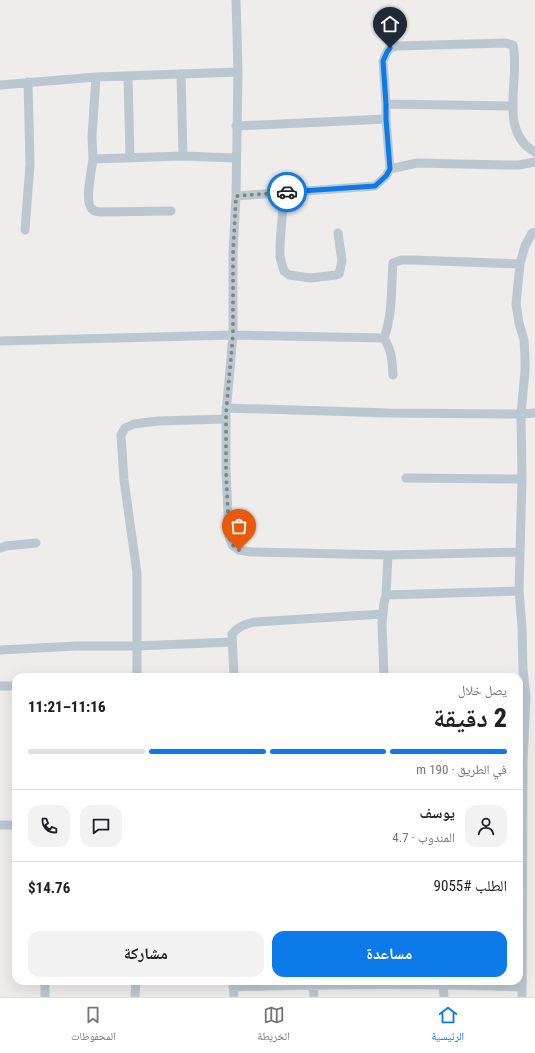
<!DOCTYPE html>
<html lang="ar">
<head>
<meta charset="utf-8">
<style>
  :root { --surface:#fff; --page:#f2f2f2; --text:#202124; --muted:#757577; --line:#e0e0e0; --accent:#0d7ae9 }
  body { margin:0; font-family:"Roboto Condensed","Noto Naskh Arabic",sans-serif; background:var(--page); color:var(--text); direction:rtl; height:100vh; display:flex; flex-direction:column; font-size:15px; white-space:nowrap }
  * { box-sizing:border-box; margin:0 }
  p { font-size:13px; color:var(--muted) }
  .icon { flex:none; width:22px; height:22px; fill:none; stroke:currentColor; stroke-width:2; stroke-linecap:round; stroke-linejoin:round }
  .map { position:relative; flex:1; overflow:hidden; direction:ltr }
  .side { position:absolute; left:12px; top:673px; width:511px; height:312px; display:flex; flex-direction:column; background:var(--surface); border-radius:12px; box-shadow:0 4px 16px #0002; direction:rtl }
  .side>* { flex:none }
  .pin { position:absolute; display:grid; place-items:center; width:34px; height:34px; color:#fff; margin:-41px -17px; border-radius:50% 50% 50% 0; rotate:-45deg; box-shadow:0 0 4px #0007 }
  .pin .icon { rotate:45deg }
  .courier { position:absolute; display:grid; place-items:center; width:40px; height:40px; margin:-20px; border:3px solid #0d7ae9; border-radius:50%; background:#fff; color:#222; box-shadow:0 1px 5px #0007 }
  .headline em { font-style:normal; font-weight:800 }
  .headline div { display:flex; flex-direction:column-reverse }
  .headline { display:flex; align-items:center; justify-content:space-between; height:68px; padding:0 16px }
  h1 { font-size:26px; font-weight:800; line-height:30px }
  .bar { display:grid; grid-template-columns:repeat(4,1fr); gap:6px 4px; align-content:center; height:48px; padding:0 16px }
  .bar i { height:5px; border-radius:3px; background:var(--line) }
  .bar .active { background:var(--accent) }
  .bar p { grid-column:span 4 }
  .line { display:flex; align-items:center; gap:10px; padding:0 16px; border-top:1px solid var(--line) }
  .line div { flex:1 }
  .round { display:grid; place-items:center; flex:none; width:42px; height:42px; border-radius:12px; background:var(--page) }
  .action { display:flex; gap:8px; margin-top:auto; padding:8px 16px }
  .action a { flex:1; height:46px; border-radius:12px; background:var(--accent); color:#fff; font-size:16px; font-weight:800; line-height:46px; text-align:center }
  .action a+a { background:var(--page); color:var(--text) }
  .tab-bar { display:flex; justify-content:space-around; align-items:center; height:56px; border-top:1px solid var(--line); background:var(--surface); font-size:11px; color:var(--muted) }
  .tab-bar a { display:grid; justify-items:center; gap:2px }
  .tab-bar .active { color:var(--accent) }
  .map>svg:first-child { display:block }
</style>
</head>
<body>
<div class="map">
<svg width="535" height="997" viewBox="0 0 535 997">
  <rect width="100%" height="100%" fill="#efecec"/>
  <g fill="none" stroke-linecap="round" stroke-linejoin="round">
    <path stroke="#bbc8d0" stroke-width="9" d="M 236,0 L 238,72 L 236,196 L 233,254 L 233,335 L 226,413 L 226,471 L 229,536 L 232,545 L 239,550 L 251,552 L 388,555 L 519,552
      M 181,74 L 183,156
      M 128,77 L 130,157
      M 0,85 L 96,77
      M 386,104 L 513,106
      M 386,119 L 390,169 L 417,163 L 504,165 L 519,165 L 535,162
      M 236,126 L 386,119 L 386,104 L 383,61 L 387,52 L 390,48 L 397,46 L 505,43 L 513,45 C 521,79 497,131 535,152
      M 236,158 L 183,156 L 93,159 L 92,136 L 96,77 L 238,72
      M 93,159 C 92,169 84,202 92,209 C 94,211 98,212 101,212 L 171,211
      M 284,192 L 280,244 L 280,257 L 284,271 L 289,275 L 311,278 L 336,275 L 339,274 L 342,261 L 338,233
      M 236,196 L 375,186 L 386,176 L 390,169
      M 25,230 L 30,164 L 28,82
      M 384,338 C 393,313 391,289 393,263 L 401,260 L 413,260 L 520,264
      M 0,341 L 233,335 L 384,338 C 392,352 392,359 393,375
      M 226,408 L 389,413 L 521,414 L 535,413
      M 406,478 L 522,479
      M 0,548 L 6,546 L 36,543
      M 386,595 L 519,591
      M 0,650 L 76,646 L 137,646 L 232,642
      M 137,677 L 137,573 L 124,480 L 121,435 L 125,428 L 134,424 L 158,421 L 226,419
      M 234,677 L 232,634 C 239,626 245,624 255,622 L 383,614
      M 384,677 L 382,623 L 384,603 L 386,595 L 388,555
      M 0,686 L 16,686
      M 0,825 L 16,825
      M 233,981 L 234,997
      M 313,981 L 314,997
      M 443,984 L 444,997
      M 233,987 C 330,984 425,983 522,987
      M 45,997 L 45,981
      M 135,997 L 136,981
      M 522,997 L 523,760 L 526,697 L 523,669 L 522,627 L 519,591 L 522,479 L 521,414 L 525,371 L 525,357 L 524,340 L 519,323 L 516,304 L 520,264 L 525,246 L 532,233 L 535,232"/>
  </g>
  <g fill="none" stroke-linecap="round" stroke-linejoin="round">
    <path stroke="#7f878e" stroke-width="4" stroke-dasharray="0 7.2" d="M 239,550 L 232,545 L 229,536 L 226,471 L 226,413 L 233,335 L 233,254 L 236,196 L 287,192"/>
    <path stroke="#0d7ae9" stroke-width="5" d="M 287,192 L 375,186 L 386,176 L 390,169 L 386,119 L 386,104 L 383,61 L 387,52 L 390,48"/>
  </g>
</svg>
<div class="pin" style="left:239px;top:550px;background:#ea580c"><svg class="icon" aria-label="bag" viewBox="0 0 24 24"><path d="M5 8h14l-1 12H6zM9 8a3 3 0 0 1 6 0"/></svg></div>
<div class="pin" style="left:390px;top:48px;background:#1f2937"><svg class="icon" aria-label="home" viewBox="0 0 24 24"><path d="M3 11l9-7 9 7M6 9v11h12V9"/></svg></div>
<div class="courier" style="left:287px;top:192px"><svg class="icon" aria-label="car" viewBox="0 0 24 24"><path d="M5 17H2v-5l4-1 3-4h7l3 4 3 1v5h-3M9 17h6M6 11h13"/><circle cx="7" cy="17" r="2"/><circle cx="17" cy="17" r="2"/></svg></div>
<section class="side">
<div class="headline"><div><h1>2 دقيقة</h1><p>يصل خلال</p></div><em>11:16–11:21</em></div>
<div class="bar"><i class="active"></i><i class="active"></i><i class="active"></i><i></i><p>في الطريق · 190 m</p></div>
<div class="line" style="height:72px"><a class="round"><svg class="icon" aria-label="person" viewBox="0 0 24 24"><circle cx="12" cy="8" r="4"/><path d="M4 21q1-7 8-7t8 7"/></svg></a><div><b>يوسف</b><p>المندوب · 4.7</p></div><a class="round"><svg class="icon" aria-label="chat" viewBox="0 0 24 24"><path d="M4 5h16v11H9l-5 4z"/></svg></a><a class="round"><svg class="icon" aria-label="phone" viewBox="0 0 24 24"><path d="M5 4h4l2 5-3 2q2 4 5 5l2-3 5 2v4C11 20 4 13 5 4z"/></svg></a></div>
<div class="line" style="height:52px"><div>الطلب #9055</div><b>$14.76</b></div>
<div class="action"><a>مساعدة</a><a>مشاركة</a></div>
</section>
</div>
<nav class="tab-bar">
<a class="active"><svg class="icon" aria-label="home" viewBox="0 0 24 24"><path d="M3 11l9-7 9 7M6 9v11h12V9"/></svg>الرئيسية</a>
<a><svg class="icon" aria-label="map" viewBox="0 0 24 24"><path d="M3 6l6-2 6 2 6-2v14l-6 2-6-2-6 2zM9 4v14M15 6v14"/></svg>الخريطة</a>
<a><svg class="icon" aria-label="saved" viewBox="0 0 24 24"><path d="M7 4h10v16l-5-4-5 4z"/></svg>المحفوظات</a>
</nav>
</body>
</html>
